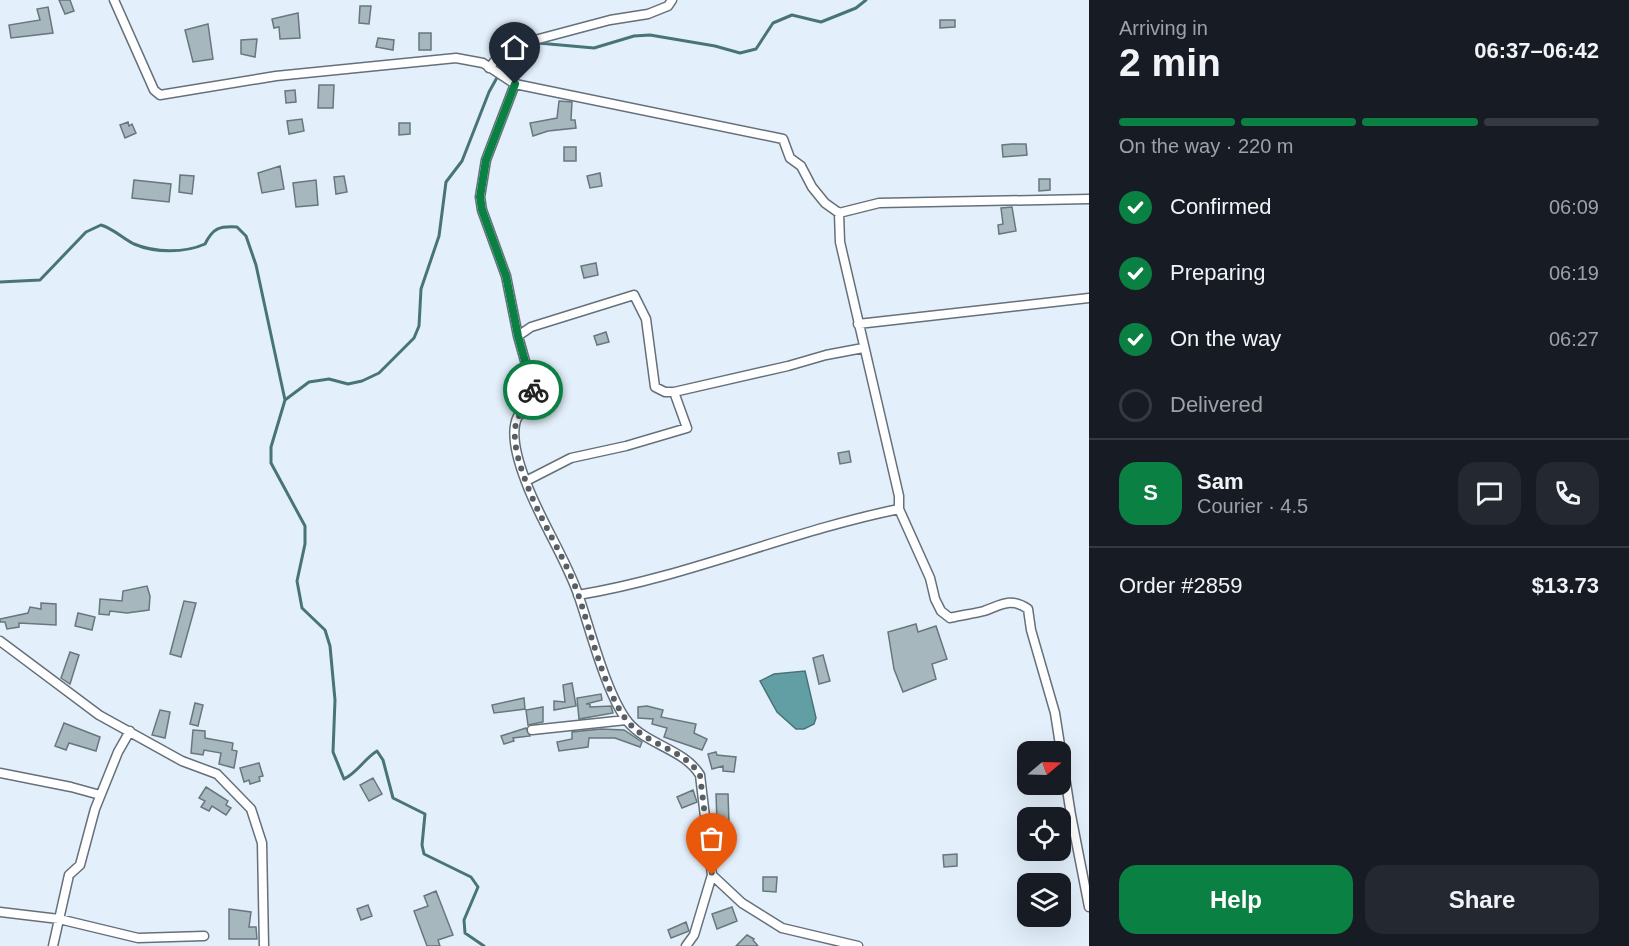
<!DOCTYPE html>
<html lang="en">
<head>
<meta charset="utf-8">
<style>
  :root { --surface:#171b24; --page:#242831; --text:#f1f3f6; --muted:#9ea1a6; --line:#363941; --accent:#0b8043 }
  body { margin:0; font-family:Arial,sans-serif; background:var(--page); color:var(--text); height:100vh; display:flex; flex-direction:column; font-size:22px; white-space:nowrap }
  * { box-sizing:border-box; margin:0 }
  p { font-size:20px; color:var(--muted) }
  .icon { flex:none; width:33px; height:33px; fill:none; stroke:currentColor; stroke-width:2; stroke-linecap:round; stroke-linejoin:round }
  .map { position:relative; flex:1; overflow:hidden }
  .drawer { display:flex; flex-direction:column; background:var(--surface); width:540px }
  .drawer>* { flex:none }
  .needle { width:39px; rotate:71deg }
  .fabs { position:absolute; left:1017px; top:741px; display:grid; gap:12px }
  .fabs a { display:grid; place-items:center; width:54px; height:54px; border-radius:12px; background:var(--surface); box-shadow:0 6px 24px #0002; font-size:30px }
  .pin { position:absolute; display:grid; place-items:center; width:51px; height:51px; color:#fff; margin:-62px -26px; border-radius:50% 50% 50% 0; rotate:-45deg; box-shadow:0 0 6px #0007 }
  .pin .icon { rotate:45deg }
  .courier { position:absolute; display:grid; place-items:center; width:60px; height:60px; margin:-30px; border:4px solid #0b8043; border-radius:50%; background:#fff; color:#222; box-shadow:0 2px 8px #0007 }
  .summary em { font-style:normal; font-weight:800 }
  .summary div { display:flex; flex-direction:column-reverse }
  .summary { display:flex; align-items:center; justify-content:space-between; height:102px; padding:0 30px }
  h1 { font-size:39px; font-weight:800; line-height:45px }
  .bar { display:grid; grid-template-columns:repeat(4,1fr); gap:9px 6px; align-content:center; height:72px; padding:0 30px }
  .bar i { height:8px; border-radius:4px; background:var(--line) }
  .bar .active { background:var(--accent) }
  .bar p { grid-column:span 4 }
  .line { display:flex; align-items:center; gap:15px; padding:0 30px; border-top:2px solid var(--line) }
  .line div { flex:1 }
  .round { display:grid; place-items:center; flex:none; width:63px; height:63px; border-radius:18px; background:var(--page) }
  ol { padding:0 30px; list-style:none }
  li { display:flex; align-items:center; gap:18px; height:66px }
  li p { margin-inline-start:auto }
  li .icon { padding:6px; border-radius:50%; background:var(--accent); color:#fff; stroke-width:4 }
  li:last-child { color:var(--muted) }
  li i { width:33px; height:33px; border:3px solid var(--line); border-radius:50% }
  .button { display:flex; gap:12px; margin-top:auto; padding:12px 30px }
  .button a { flex:1; height:69px; border-radius:18px; background:var(--accent); color:#fff; font-size:24px; font-weight:800; line-height:69px; text-align:center }
  .button a+a { background:var(--page); color:var(--text) }
  main { display:flex; flex:1; min-height:0 }
  .map>svg:first-child { display:block }
</style>
</head>
<body>
<main>
<div class="map">
<svg width="1089" height="946" viewBox="0 0 1089 946">
  <rect width="100%" height="100%" fill="#e3f0fc"/>
  <path fill="#629fa4" stroke="#487478" stroke-width="1.5" d="M 805,671 L 816,718 L 814,724 L 804,729 L 796,729 L 777,712 L 760,681 L 774,674 Z"/>
  <g fill="none" stroke-linecap="round" stroke-linejoin="round">
    <path stroke="#487478" stroke-width="3" d="M 538,43 L 594,48 L 634,36 L 650,35 L 715,46 L 740,53 L 756,49 L 773,23 L 792,15 L 821,22 L 856,8 L 866,0
      M 0,282 L 40,280 L 86,232 L 101,225 C 114,229 122,238 134,244 C 155,253 185,253 205,244 C 213,228 219,226 237,227 L 246,236 L 256,265 L 285,400 L 271,447 L 271,463 L 305,526 L 305,544 L 297,581 L 302,608 L 325,630 L 330,646 L 335,700 L 333,752 L 344,779 C 358,772 364,759 377,751 L 383,760 L 393,798 L 425,814 L 422,845 L 424,854 L 471,877 L 478,887 L 464,920 L 465,933 L 484,946
      M 285,400 L 309,382 L 329,379 L 348,384 L 362,381 L 379,373 L 414,338 L 419,326 L 421,289 L 439,236 L 446,182 L 462,161 L 489,92 L 509,56 L 524,46"/>
  </g>
  <path fill="#a7b7be" stroke="#67777d" stroke-width="1.5" d="M 59,0 L 70,0 L 74,11 L 65,14 Z
    M 360,6 L 371,6 L 369,24 L 359,23 Z
    M 48,7 L 53,33 L 11,38 L 9,25 L 40,20 L 37,9 Z
    M 298,13 L 300,38 L 280,39 L 279,27 L 274,28 L 272,19 Z
    M 940,20 L 955,20 L 955,27 L 940,28 Z
    M 208,24 L 213,59 L 193,62 L 185,30 Z
    M 419,33 L 431,33 L 431,50 L 419,50 Z
    M 378,38 L 394,40 L 393,50 L 376,47 Z
    M 257,39 L 255,57 L 241,54 L 241,40 Z
    M 319,85 L 334,85 L 333,108 L 318,108 Z
    M 295,90 L 296,102 L 286,103 L 285,91 Z
    M 559,101 L 572,102 L 571,120 L 575,120 L 576,128 L 548,131 L 533,136 L 530,123 L 557,118 Z
    M 302,119 L 304,131 L 289,134 L 287,121 Z
    M 128,122 L 129,126 L 132,124 L 136,133 L 125,138 L 120,125 Z
    M 399,123 L 410,123 L 410,134 L 399,135 Z
    M 1012,144 L 1026,144 L 1027,155 L 1003,157 L 1002,145 Z
    M 564,147 L 576,147 L 576,161 L 564,161 Z
    M 280,166 L 284,189 L 262,193 L 258,173 Z
    M 600,173 L 602,186 L 590,188 L 587,176 Z
    M 180,175 L 194,176 L 192,194 L 179,192 Z
    M 344,176 L 347,192 L 336,194 L 334,177 Z
    M 1039,179 L 1050,179 L 1050,190 L 1039,191 Z
    M 134,180 L 171,184 L 169,202 L 132,198 Z
    M 316,180 L 318,205 L 296,207 L 293,183 Z
    M 1012,207 L 1016,231 L 999,234 L 998,225 L 1003,224 L 1001,208 Z
    M 596,263 L 598,275 L 584,278 L 581,266 Z
    M 606,332 L 609,342 L 597,345 L 594,336 Z
    M 849,451 L 851,462 L 840,464 L 838,453 Z
    M 147,586 L 150,596 L 149,610 L 127,613 L 110,611 L 109,615 L 99,614 L 100,599 L 122,601 L 123,591 Z
    M 184,601 L 196,603 L 181,657 L 170,654 Z
    M 41,603 L 56,604 L 56,625 L 19,623 L 19,627 L 7,629 L 5,622 L 0,622 L 0,619 L 28,613 L 30,607 L 41,609 Z
    M 78,613 L 95,617 L 92,630 L 75,626 Z
    M 916,624 L 918,632 L 936,626 L 947,659 L 932,664 L 936,679 L 903,692 L 894,669 L 888,632 Z
    M 70,652 L 79,655 L 70,684 L 61,678 Z
    M 823,655 L 830,681 L 819,684 L 813,658 Z
    M 572,683 L 576,706 L 554,710 L 554,701 L 565,702 L 563,685 Z
    M 601,694 L 602,700 L 586,704 L 590,704 L 590,707 L 611,706 L 613,713 L 579,719 L 577,698 Z
    M 524,698 L 525,709 L 494,713 L 492,705 Z
    M 195,703 L 203,705 L 198,726 L 190,724 Z
    M 647,706 L 663,710 L 661,717 L 696,724 L 694,733 L 707,739 L 702,750 L 664,737 L 667,728 L 652,724 L 653,719 L 638,718 L 638,707 Z
    M 543,707 L 543,722 L 528,725 L 526,710 Z
    M 160,710 L 170,712 L 165,738 L 152,735 Z
    M 64,723 L 100,737 L 96,751 L 69,743 L 66,750 L 55,746 Z
    M 526,728 L 530,736 L 513,738 L 514,741 L 504,744 L 501,736 Z
    M 601,729 L 624,730 L 642,742 L 640,747 L 615,738 L 589,738 L 588,747 L 559,751 L 557,742 L 572,739 L 572,732 Z
    M 193,730 L 205,731 L 205,738 L 233,743 L 232,750 L 237,751 L 234,768 L 219,764 L 221,753 L 204,750 L 203,755 L 191,753 Z
    M 716,752 L 717,755 L 736,757 L 734,772 L 723,771 L 723,766 L 712,769 L 708,754 Z
    M 259,763 L 263,776 L 259,777 L 260,781 L 250,784 L 249,780 L 244,782 L 240,768 Z
    M 373,778 L 382,794 L 369,801 L 360,785 Z
    M 206,787 L 228,801 L 226,805 L 231,808 L 226,815 L 212,806 L 209,811 L 201,807 L 205,801 L 199,798 Z
    M 693,790 L 697,802 L 682,808 L 677,797 Z
    M 716,794 L 728,794 L 729,824 L 717,823 Z
    M 957,854 L 957,866 L 944,867 L 943,855 Z
    M 763,877 L 777,877 L 776,892 L 763,891 Z
    M 436,891 L 453,935 L 438,940 L 440,946 L 427,946 L 414,911 L 428,906 L 424,896 Z
    M 368,905 L 372,916 L 361,920 L 357,909 Z
    M 732,907 L 737,921 L 717,929 L 712,914 Z
    M 229,909 L 251,912 L 249,927 L 256,927 L 257,939 L 229,939 Z
    M 686,922 L 689,931 L 671,938 L 668,930 Z
    M 747,935 L 754,939 L 753,940 L 758,946 L 736,946 Z"/>
  <g fill="none" stroke-linecap="round" stroke-linejoin="round">
    <defs>
      <path id="minor" d="M 114,0 L 154,90 L 160,95 L 276,76 L 456,58 L 483,63 L 515,84 L 486,160 L 480,197 L 482,210 L 506,276 L 518,336 L 534,393 L 532,407 L 518,416 C 509,433 519,464 526,482 C 540,520 564,555 578,594 C 590,628 606,694 628,722 C 647,745 684,749 700,775 L 712,875 L 742,903 L 782,928 L 858,946
        M 489,68 L 502,52 L 516,45 L 610,20 L 648,14 L 668,6 L 672,0
        M 515,84 L 783,139 L 790,158 L 801,166 L 812,187 L 825,203 L 839,213 L 879,203 L 1089,199
        M 839,213 L 840,242 L 899,496 L 899,509 L 930,578 L 935,599 L 941,611 L 950,618 C 961,615 973,614 984,611 C 1001,605 1011,597 1028,609 L 1031,630 L 1055,713 L 1071,815 L 1089,907
        M 858,324 L 1089,298
        M 518,336 L 531,327 L 634,295 L 646,319 L 655,387 L 665,392 L 674,392
        M 526,481 L 571,458 L 626,446 L 687,428 L 674,392 L 788,366 L 826,355 L 863,348
        M 578,595 C 688,577 790,531 899,509
        M 0,641 L 99,715 L 182,761 L 217,774 L 251,809 L 262,843 L 264,946
        M 532,730 L 626,720
        M 0,773 L 71,787 L 100,795
        M 0,912 L 59,919 L 138,938 L 204,936
        M 53,946 L 69,875 L 80,865 L 95,809 L 118,752 L 130,731
        M 686,946 L 694,935 L 712,875"/>
    </defs>
    <use href="#minor" stroke="#64707a" stroke-width="11"/>
    <use href="#minor" stroke="#fff" stroke-width="8"/>
  </g>
  <g fill="none" stroke-linecap="round" stroke-linejoin="round">
    <path stroke="#575e65" stroke-width="6" stroke-dasharray="0 10.8" d="M 533,390 C 536,404 531,409 519,416 C 509,433 519,464 526,482 C 540,521 564,555 578,594 C 590,629 605,694 628,722 C 647,745 684,749 700,775 L 712,875"/>
    <path stroke="#0b8043" stroke-width="8" d="M 515,84 L 486,160 L 480,197 L 482,210 L 506,276 L 518,336 L 533,390"/>
  </g>
</svg>
<div class="fabs">
<a><svg class="needle" viewBox="-14 -14 28 28"><path d="M0-13l5 13h-10z" fill="#e53935"/><path d="M0 13l5-13h-10z" fill="#9ea1a6"/></svg></a>
<a><svg class="icon" aria-label="locate" viewBox="0 0 24 24"><circle cx="12" cy="12" r="6"/><path d="M12 2v4M12 18v4M2 12h4M18 12h4"/></svg></a>
<a><svg class="icon" aria-label="layers" viewBox="0 0 24 24"><path d="M12 4l9 5-9 5-9-5zM3 14l9 5 9-5"/></svg></a>
</div>
<div class="pin" style="left:712px;top:875px;background:#ea580c"><svg class="icon" aria-label="bag" viewBox="0 0 24 24"><path d="M5 8h14l-1 12H6zM9 8a3 3 0 0 1 6 0"/></svg></div>
<div class="pin" style="left:515px;top:84px;background:#1f2937"><svg class="icon" aria-label="home" viewBox="0 0 24 24"><path d="M3 11l9-7 9 7M6 9v11h12V9"/></svg></div>
<div class="courier" style="left:533px;top:390px"><svg class="icon" aria-label="bike" viewBox="0 0 24 24"><circle cx="6" cy="16" r="4"/><circle cx="18" cy="16" r="4"/><path d="M6 16l4-8h5l3 8M10 8l3 8H6M13 5h3"/></svg></div>
</div>
<section class="drawer">
<div class="summary"><div><h1>2 min</h1><p>Arriving in</p></div><em>06:37–06:42</em></div>
<div class="bar"><i class="active"></i><i class="active"></i><i class="active"></i><i></i><p>On the way · 220 m</p></div>
<ol>
<li><svg class="icon" aria-label="check" viewBox="0 0 24 24"><path d="M5 12l5 5 9-10"/></svg>Confirmed<p>06:09</p></li>
<li><svg class="icon" aria-label="check" viewBox="0 0 24 24"><path d="M5 12l5 5 9-10"/></svg>Preparing<p>06:19</p></li>
<li><svg class="icon" aria-label="check" viewBox="0 0 24 24"><path d="M5 12l5 5 9-10"/></svg>On the way<p>06:27</p></li>
<li><i></i>Delivered</li>
</ol>
<div class="line" style="height:108px"><b class="round" style="background:var(--accent);color:#fff">S</b><div><b>Sam</b><p>Courier · 4.5</p></div><a class="round"><svg class="icon" aria-label="chat" viewBox="0 0 24 24"><path d="M4 5h16v11H9l-5 4z"/></svg></a><a class="round"><svg class="icon" aria-label="phone" viewBox="0 0 24 24"><path d="M5 4h4l2 5-3 2q2 4 5 5l2-3 5 2v4C11 20 4 13 5 4z"/></svg></a></div>
<div class="line" style="height:78px"><div>Order #2859</div><b>$13.73</b></div>
<div class="button"><a>Help</a><a>Share</a></div>
</section>
</main>
</body>
</html>
